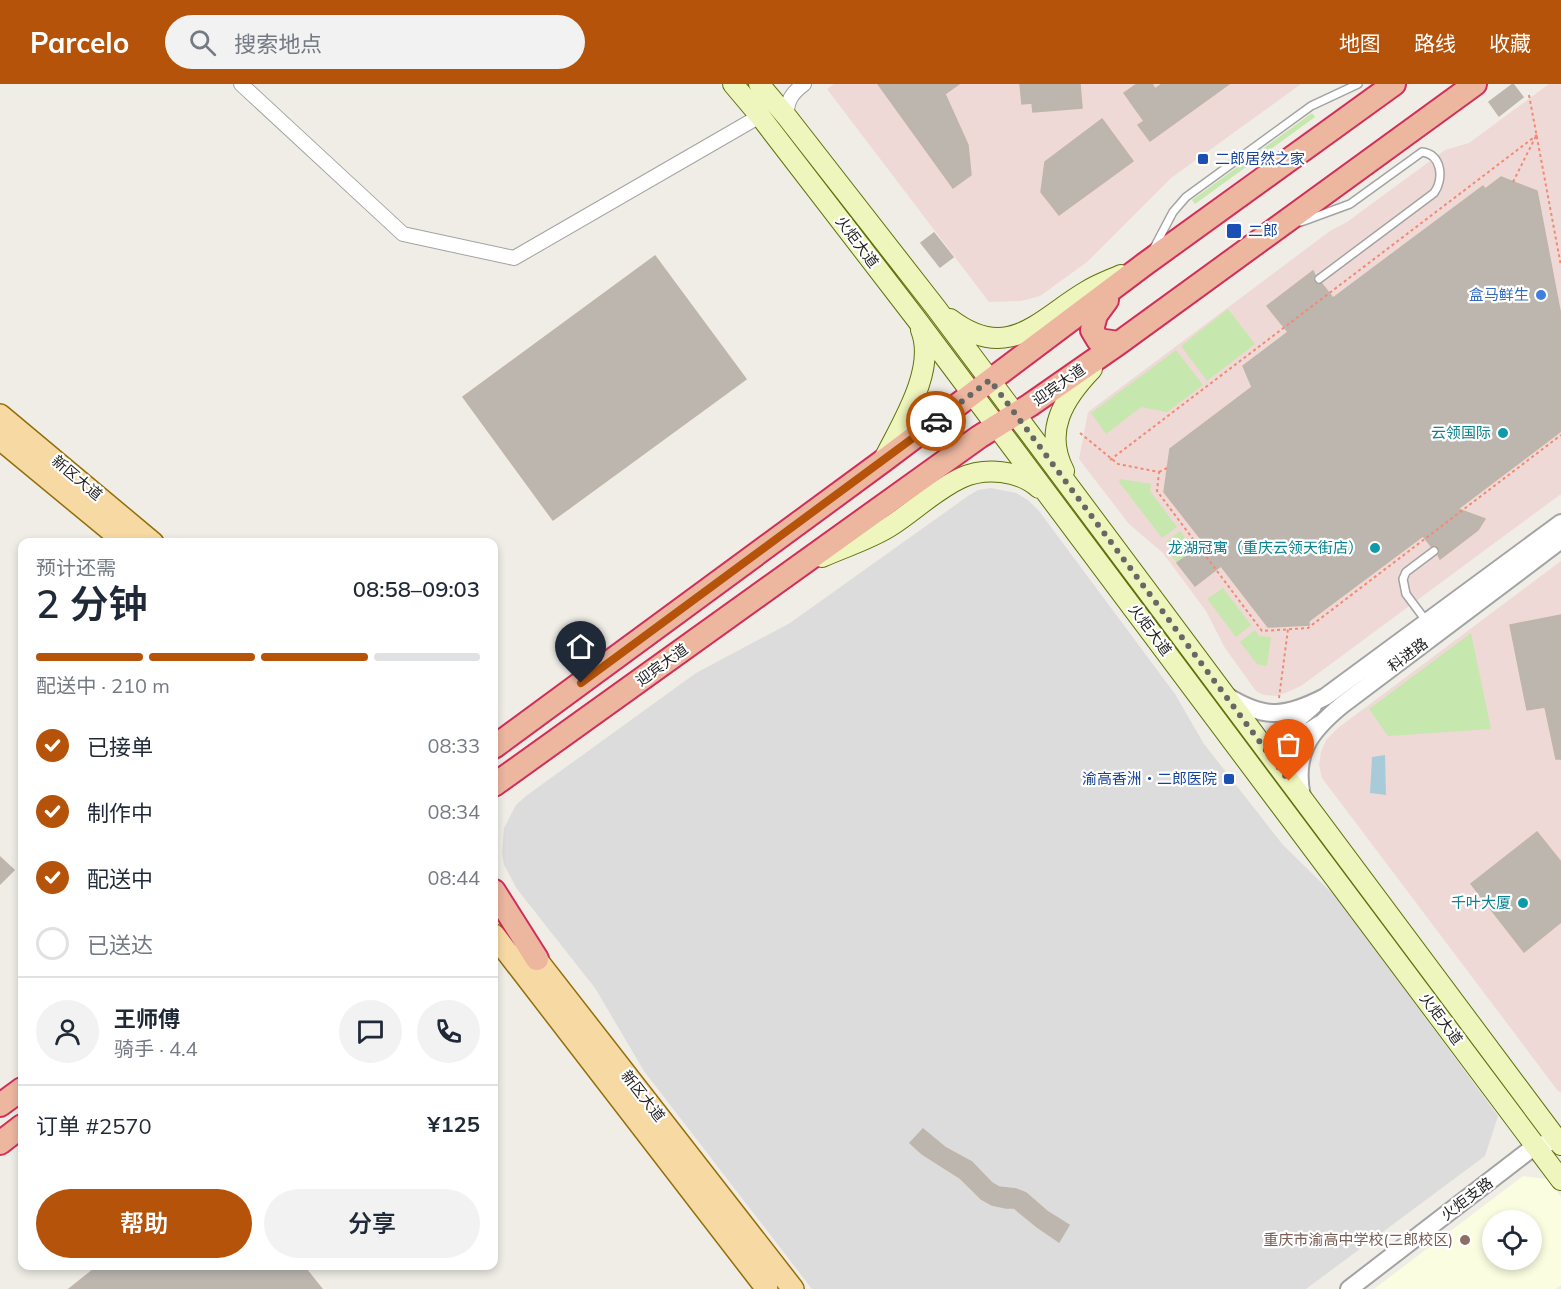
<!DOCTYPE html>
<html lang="zh">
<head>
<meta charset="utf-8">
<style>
  :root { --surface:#fff; --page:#f2f2f3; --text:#1f2937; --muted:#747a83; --line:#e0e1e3; --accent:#b45309 }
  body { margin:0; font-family:Mulish,"Noto Sans SC",sans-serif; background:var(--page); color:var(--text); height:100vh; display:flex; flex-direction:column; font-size:22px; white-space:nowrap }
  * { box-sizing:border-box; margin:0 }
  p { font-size:20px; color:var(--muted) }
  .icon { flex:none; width:33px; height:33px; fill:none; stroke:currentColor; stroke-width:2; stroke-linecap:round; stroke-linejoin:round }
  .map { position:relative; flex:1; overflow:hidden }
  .details { position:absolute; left:18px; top:454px; width:480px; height:732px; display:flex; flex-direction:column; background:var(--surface); border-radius:12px; box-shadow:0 3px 9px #0003 }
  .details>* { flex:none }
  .buttons { position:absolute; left:1482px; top:1126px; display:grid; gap:12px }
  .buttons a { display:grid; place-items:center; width:60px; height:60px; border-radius:50%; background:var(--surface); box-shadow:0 3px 9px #0003; font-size:30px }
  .pin { position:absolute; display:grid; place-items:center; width:51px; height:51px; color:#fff; margin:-62px -26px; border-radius:50% 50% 50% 0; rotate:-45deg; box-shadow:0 0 6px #0007 }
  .pin .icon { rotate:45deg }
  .courier { position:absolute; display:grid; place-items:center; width:60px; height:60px; margin:-30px; border:4px solid #b45309; border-radius:50%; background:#fff; color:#222; box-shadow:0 2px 8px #0007 }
  .head em { font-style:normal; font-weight:600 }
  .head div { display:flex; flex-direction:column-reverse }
  .head { display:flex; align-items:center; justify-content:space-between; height:102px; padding:0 18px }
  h1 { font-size:39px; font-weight:600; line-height:45px }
  .bar { display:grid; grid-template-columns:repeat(4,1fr); gap:9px 6px; align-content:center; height:72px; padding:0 18px }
  .bar i { height:8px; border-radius:4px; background:var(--line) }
  .bar .selected { background:var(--accent) }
  .bar p { grid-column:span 4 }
  .line { display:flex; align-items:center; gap:15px; padding:0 18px; border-top:2px solid var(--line) }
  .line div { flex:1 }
  .round { display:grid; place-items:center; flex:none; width:63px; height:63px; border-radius:32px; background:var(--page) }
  ol { padding:0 18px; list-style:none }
  li { display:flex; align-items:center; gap:18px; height:66px }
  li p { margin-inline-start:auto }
  li .icon { padding:6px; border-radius:50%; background:var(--accent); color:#fff; stroke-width:4 }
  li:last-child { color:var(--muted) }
  li i { width:33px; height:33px; border:3px solid var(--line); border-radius:50% }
  .action { display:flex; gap:12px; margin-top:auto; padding:12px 18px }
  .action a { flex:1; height:69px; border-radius:36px; background:var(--accent); color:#fff; font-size:24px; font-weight:600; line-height:69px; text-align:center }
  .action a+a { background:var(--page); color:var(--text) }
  header { display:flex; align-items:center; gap:36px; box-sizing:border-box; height:84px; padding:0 30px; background:var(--accent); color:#fff }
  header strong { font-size:28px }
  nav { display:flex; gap:33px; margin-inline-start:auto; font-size:21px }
  .search { width:420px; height:54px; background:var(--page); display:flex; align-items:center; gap:15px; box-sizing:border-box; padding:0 21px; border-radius:33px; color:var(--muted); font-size:22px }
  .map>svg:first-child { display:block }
</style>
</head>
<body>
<header>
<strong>Parcelo</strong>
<div class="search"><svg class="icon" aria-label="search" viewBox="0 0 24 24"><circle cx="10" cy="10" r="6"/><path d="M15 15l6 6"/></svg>搜索地点</div>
<nav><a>地图</a><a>路线</a><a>收藏</a></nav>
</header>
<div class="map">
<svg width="1561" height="1205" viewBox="0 0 1561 1205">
  <rect width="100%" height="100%" fill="#efede6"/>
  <path fill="#dddcdc" d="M 991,404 L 1016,409 L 1028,416 L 1039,427 L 1175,610 L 1204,660 L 1283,761 L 1336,813 L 1498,1032 L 1485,1072 L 1306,1205 L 812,1205 L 644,987 L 595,904 L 517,805 L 504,781 L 502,769 L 504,744 L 516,721 L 526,712 L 696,589 L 790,539 L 968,412 L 978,406 Z"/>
  <path fill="#efd9d6" d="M 834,0 L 1301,0 L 1171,94 L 1087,178 L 1040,212 L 1021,217 L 989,218 L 827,5 Z
    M 1549,0 L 1561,0 L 1561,410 L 1301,602 L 1278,612 L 1264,611 L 1256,607 L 1225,564 L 1206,527 L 1163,469 L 1129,440 L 1079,375 L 1088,328 L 1330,147 L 1347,138 L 1445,66 L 1469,59 Z
    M 1561,477 L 1561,1008 L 1558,1007 L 1322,694 L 1319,681 L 1321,668 L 1326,656 L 1338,644 Z"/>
  <path fill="#fbfde1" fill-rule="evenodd" d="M 1523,1092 L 1547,1095 L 1561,1113 L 1561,1201 L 1556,1205 L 1374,1205 ZM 1492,1137 L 1532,1137 L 1532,1176 L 1492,1176 Z"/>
  <path fill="#c6e7ae" d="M 1312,29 L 1315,33 L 1195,120 L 1192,116 Z
    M 1228,225 L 1255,260 L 1207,297 L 1181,262 Z
    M 1176,266 L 1203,301 L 1167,328 L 1141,323 L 1106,350 L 1091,329 Z
    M 1120,395 L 1151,400 L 1150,407 L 1177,443 L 1162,454 L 1119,398 Z
    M 1180,447 L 1212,489 L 1189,470 L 1177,479 L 1170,470 L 1173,467 L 1166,458 Z
    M 1223,504 L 1251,541 L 1236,553 L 1207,515 Z
    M 1255,546 L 1259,552 L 1271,553 L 1267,582 L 1257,580 L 1240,558 Z
    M 1471,549 L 1491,645 L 1388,652 L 1369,625 Z"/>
  <path fill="#a8cbda" d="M 1385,671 L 1386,711 L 1370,709 L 1372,673 Z"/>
  <path fill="#bcb6af" stroke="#c0b5a9" stroke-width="1.5" d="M 878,0 L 959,0 L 945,10 L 968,61 L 971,91 L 953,104 Z
    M 1020,0 L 1080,0 L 1082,24 L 1033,28 L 1032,19 L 1022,20 Z
    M 1137,0 L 1152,0 L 1155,5 L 1162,0 L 1229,0 L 1150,57 L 1138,41 L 1144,37 L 1124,9 Z
    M 1513,0 L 1523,13 L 1499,32 L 1489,18 Z
    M 1102,35 L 1133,77 L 1059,131 L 1041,108 L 1045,78 Z
    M 1501,93 L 1537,107 L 1561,232 L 1561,347 L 1458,425 L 1485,435 L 1478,446 L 1440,475 L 1438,471 L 1440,467 L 1438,463 L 1431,462 L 1423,452 L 1309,537 L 1309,541 L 1268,543 L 1221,482 L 1195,502 L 1177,479 L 1204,459 L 1164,408 L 1170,365 L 1252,303 L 1243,282 L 1288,248 L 1267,222 L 1313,187 L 1315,191 L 1313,195 L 1315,199 L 1322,200 L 1333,214 L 1483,102 L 1485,105 Z
    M 934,149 L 953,173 L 940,183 L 921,159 Z
    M 655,172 L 746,295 L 553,436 L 463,313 Z
    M 1561,531 L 1561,675 L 1556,675 L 1545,623 L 1527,626 L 1510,541 Z
    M 1537,748 L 1561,778 L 1561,838 L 1524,868 L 1471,800 Z
    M 0,773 L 14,786 L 0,800 Z
    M 923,1045 L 946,1064 L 972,1078 L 992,1099 L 999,1103 L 1016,1105 L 1026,1109 L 1048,1128 L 1069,1141 L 1059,1158 L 1037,1143 L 1014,1124 L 1006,1124 L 992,1121 L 981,1115 L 960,1094 L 922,1070 L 910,1059 Z
    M 98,1182 L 297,1182 L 306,1185 L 322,1205 L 69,1205 Z"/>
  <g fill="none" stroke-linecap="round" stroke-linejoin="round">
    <defs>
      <path id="service" d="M 1301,138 L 1350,120 L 1422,68 C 1442,70 1444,95 1434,109 L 1319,195
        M 1154,164 L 1173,128 L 1186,113 L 1311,22 L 1358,0
        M 1427,538 L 1406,510 L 1403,495 L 1406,488 L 1434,467"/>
      <path id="minor" d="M 241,0 L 403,150 L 514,174 L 760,32
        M 787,33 C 786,17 792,9 804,0"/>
      <path id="tertiary" d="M 1227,612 C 1265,636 1286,633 1325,613 L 1561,439
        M 1313,622 L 1297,636 L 1297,643 L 1302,648 L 1309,647 L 1320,640
        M 1302,713 C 1293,670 1309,648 1342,621 L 1561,456
        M 1349,1205 L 1535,1062 L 1548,1059"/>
      <path id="secondary" d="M 733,0 L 760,32 L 917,236 L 1561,1096
        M 759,0 L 787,33 L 936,224 L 1561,1061
        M 950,235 C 1009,280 1039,235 1087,207 C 1098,200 1110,196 1121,191
        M 883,377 C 900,342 937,286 921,246
        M 1064,387 C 1043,347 1064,314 1092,285
        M 822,473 C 844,463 868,456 889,443 C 913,428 935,406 961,394 C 985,383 1019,386 1039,404"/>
      <path id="primary" d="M 0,331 L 153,459
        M 0,355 L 126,459
        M 494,851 L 767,1205
        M 526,862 L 793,1205"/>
      <path id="trunk" d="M 1107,216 L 1096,231 L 1092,246 L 1098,256 L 1119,259
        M 494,663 L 883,377 L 1145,180 L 1394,0
        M 494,701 L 979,353 L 1030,321 L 1119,259 L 1475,0
        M 494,807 L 537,875
        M 0,1021 L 22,1005
        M 0,1059 L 22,1042"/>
    </defs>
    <use href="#service" stroke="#a3a3a3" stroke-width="10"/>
    <use href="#minor" stroke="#a3a3a3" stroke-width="16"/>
    <use href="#tertiary" stroke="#a3a3a3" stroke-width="20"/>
    <use href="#secondary" stroke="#5f710b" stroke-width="22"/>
    <use href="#primary" stroke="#926e08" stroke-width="24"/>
    <use href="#trunk" stroke="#d22e5a" stroke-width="26"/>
    <path stroke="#f28a73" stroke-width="2" stroke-dasharray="3 3" stroke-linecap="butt" d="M 1529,11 L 1561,182
      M 1513,98 L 1536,52
      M 1080,349 L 1118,380 L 1159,388 L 1157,407 L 1262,547 L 1308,544 L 1561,351
      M 1110,376 L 1537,51
      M 1159,388 L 1167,384
      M 1279,614 L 1288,545"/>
    <use href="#service" stroke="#fff" stroke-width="7"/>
    <use href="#minor" stroke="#fff" stroke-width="14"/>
    <use href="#tertiary" stroke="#fff" stroke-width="16"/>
    <use href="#secondary" stroke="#eff6bd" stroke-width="20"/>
    <use href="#primary" stroke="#f7d9a3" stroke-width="21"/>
    <use href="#trunk" stroke="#ecb69f" stroke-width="22"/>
  </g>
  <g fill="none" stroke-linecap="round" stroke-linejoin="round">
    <path stroke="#686765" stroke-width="6" stroke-dasharray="0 10.8" d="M 936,337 L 990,296 L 1289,697"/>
    <path stroke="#b45309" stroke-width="8" d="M 581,599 L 936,337"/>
  </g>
  <g fill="#1a4fb4" stroke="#fff" stroke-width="2">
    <rect x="1197" y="69" width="12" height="12" rx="3"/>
    <rect x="1226" y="139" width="16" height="16" rx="3"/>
    <rect x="1223" y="689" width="12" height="12" rx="3"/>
  </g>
  <circle fill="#3f7fe0" stroke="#fff" stroke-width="2" cx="1541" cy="211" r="6"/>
  <g fill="#0f9aa8" stroke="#fff" stroke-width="2">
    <circle cx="1503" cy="349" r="6"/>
    <circle cx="1375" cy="464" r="6"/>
    <circle cx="1523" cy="819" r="6"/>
  </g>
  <circle fill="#8d6e63" stroke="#fff" stroke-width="2" cx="1465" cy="1156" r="6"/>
  <g text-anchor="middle" stroke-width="4.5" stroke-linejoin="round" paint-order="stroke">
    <g font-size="15" fill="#164399" stroke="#fff" text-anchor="start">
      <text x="1215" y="80">二郎居然之家</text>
      <text x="1248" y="152">二郎</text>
      <text x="1217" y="700" text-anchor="end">渝高香洲‧二郎医院</text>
    </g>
    <g font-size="15" fill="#1f1f1f" stroke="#fff">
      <text transform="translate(857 158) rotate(53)" y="5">火炬大道</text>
      <text transform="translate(1059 301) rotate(-35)" y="5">迎宾大道</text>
      <text transform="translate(77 394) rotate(40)" y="5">新区大道</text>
      <text transform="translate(1150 546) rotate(53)" y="5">火炬大道</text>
      <text transform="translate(1408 571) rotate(-37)" y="5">科进路</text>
      <text transform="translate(662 581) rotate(-36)" y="5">迎宾大道</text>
      <text transform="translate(1441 935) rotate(53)" y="5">火炬大道</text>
      <text transform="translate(643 1012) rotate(52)" y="5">新区大道</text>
      <text transform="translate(1467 1115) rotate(-37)" y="5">火炬支路</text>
    </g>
    <g font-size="15" fill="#366cbe" stroke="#fff" text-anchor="end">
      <text x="1529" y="216">盒马鲜生</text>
    </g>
    <g font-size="15" fill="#0d838f" stroke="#fff" text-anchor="end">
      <text x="1491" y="354">云领国际</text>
      <text x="1363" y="469">龙湖冠寓（重庆云领天街店）</text>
      <text x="1511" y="824">千叶大厦</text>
    </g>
    <g font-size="15" fill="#785e54" stroke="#fff" text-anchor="end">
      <text x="1453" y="1161">重庆市渝高中学校(二郎校区)</text>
    </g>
  </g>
</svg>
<div class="buttons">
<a><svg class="icon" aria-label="locate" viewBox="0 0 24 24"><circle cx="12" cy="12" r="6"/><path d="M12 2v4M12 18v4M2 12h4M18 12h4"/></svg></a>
</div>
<div class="pin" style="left:1289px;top:697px;background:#ea580c"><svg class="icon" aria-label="bag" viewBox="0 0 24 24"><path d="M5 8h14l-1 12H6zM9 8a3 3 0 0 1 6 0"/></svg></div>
<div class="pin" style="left:581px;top:599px;background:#1f2937"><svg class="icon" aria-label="home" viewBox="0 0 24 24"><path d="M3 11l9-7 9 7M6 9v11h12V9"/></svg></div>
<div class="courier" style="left:936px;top:337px"><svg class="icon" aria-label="car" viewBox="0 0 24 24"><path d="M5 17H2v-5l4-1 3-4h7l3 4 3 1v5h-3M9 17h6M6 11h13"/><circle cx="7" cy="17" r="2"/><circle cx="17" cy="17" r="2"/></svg></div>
<section class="details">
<div class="head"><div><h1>2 分钟</h1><p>预计还需</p></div><em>08:58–09:03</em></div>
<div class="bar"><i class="selected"></i><i class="selected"></i><i class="selected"></i><i></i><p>配送中 · 210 m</p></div>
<ol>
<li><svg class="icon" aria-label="check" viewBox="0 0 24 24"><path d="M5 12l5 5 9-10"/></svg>已接单<p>08:33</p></li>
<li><svg class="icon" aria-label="check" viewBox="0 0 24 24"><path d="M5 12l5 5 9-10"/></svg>制作中<p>08:34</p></li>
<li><svg class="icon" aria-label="check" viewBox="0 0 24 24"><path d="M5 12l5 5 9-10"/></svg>配送中<p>08:44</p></li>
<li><i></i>已送达</li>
</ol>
<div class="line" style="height:108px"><a class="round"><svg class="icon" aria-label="person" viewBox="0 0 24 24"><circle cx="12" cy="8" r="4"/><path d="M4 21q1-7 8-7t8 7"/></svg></a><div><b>王师傅</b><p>骑手 · 4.4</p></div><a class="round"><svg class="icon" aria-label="chat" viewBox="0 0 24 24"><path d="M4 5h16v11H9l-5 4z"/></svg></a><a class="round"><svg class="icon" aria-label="phone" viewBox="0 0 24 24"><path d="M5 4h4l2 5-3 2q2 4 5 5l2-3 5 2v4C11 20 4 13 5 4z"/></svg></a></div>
<div class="line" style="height:78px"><div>订单 #2570</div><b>¥125</b></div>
<div class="action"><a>帮助</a><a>分享</a></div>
</section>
</div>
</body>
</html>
